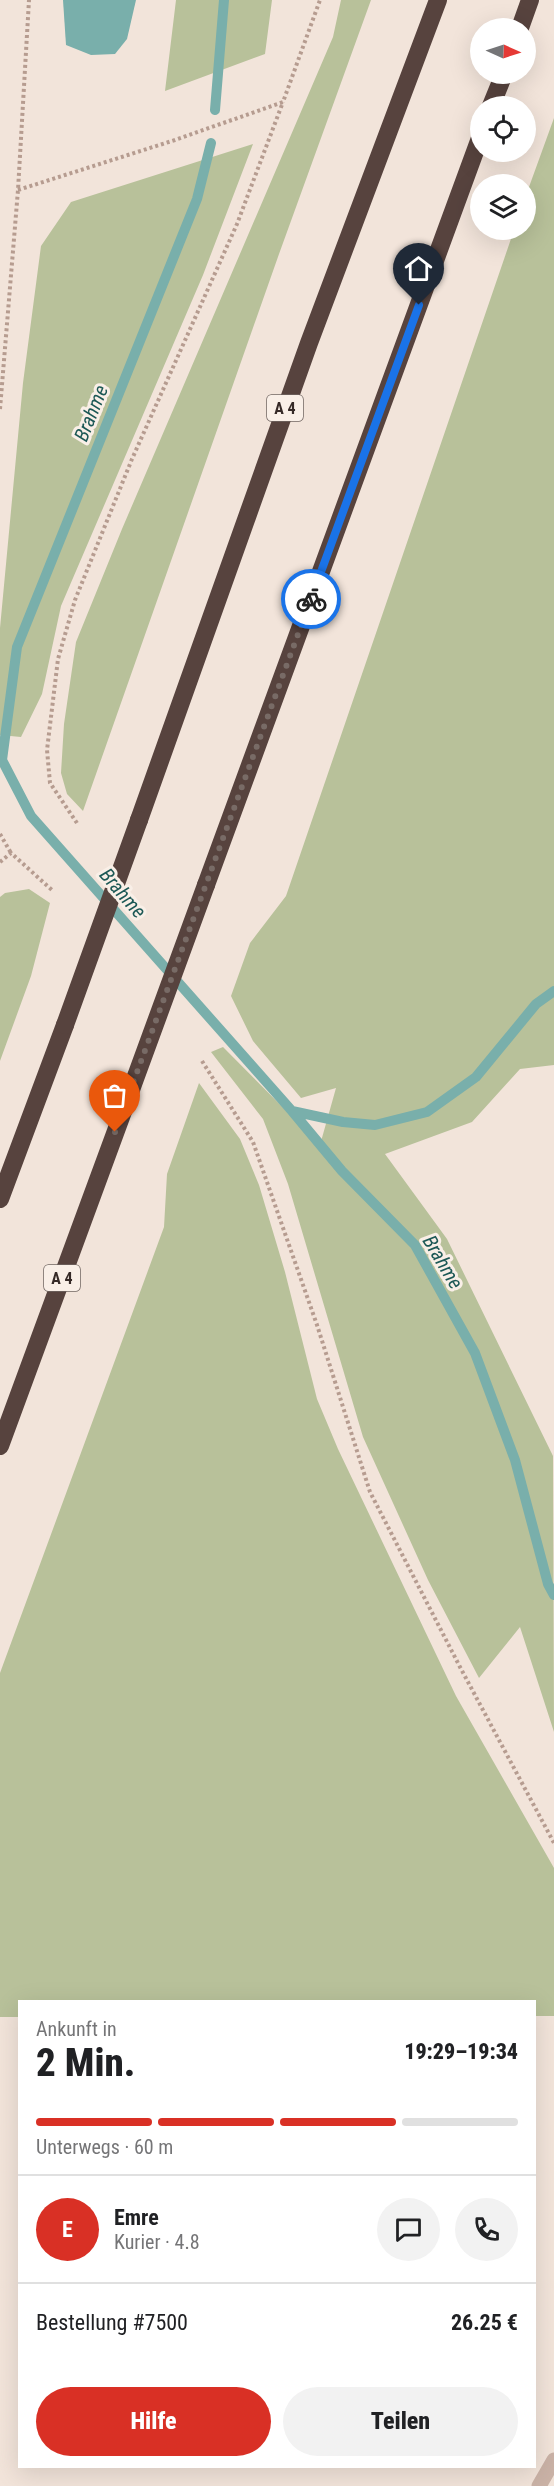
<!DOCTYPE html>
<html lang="de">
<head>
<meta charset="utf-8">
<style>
  :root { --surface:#fff; --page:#f2f2f2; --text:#202124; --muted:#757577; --line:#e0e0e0; --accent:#d93025 }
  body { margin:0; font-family:"Roboto Condensed",sans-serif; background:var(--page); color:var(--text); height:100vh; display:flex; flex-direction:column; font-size:22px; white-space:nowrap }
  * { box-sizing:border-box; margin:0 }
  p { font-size:20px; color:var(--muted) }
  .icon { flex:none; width:33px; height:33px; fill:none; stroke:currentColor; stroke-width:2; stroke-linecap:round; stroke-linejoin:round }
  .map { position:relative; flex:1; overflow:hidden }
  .drawer { position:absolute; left:18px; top:2000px; width:518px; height:468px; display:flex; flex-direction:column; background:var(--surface); border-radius:0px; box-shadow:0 6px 24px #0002 }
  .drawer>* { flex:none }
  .needle { width:39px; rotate:93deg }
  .controls { position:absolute; left:470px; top:18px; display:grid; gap:12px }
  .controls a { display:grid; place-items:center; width:66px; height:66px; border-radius:50%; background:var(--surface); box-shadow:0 6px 24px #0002; font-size:30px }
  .pin { position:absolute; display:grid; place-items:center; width:51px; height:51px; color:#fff; margin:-62px -26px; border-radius:50% 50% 50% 0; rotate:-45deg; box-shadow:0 0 6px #0007 }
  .pin .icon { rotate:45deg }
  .courier { position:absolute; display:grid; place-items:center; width:60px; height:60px; margin:-30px; border:4px solid #1a73e8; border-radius:50%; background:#fff; color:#222; box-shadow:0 2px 8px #0007 }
  .headline em { font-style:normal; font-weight:800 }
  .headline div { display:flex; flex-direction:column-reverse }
  .headline { display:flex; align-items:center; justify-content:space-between; height:102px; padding:0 18px }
  h1 { font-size:39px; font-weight:800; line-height:45px }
  .bar { display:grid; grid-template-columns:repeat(4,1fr); gap:9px 6px; align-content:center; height:72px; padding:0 18px }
  .bar i { height:8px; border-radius:4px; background:var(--line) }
  .bar .current { background:var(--accent) }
  .bar p { grid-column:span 4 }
  .line { display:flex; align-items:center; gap:15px; padding:0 18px; border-top:2px solid var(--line) }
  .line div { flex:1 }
  .round { display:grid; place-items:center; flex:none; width:63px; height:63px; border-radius:32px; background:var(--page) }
  .button { display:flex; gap:12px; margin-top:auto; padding:12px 18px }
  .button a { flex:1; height:69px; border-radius:36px; background:var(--accent); color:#fff; font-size:24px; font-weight:800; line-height:69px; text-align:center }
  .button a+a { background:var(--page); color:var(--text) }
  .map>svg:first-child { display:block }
</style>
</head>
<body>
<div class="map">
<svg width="554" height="2486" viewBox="0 0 554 2486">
  <rect width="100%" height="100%" fill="#f2e4da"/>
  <path fill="#b8c19a" d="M 176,0 L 272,0 L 265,54 L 165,91 Z
    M 341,0 L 371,0 L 279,254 L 83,811 L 67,794 L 61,773 L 64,724 L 76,642 L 122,529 L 333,37 Z
    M 554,118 L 554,1065 L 520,1069 L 472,1122 L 385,1154 L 447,1239 L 553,1456 L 554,1732 L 520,1627 L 479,1678 L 428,1580 L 363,1437 L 288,1184 L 263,1119 L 211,1052 L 223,1047 L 320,1145 L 336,1088 L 301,1098 L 253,1041 L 231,996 L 250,943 L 286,896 L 514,230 L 525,230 L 525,198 Z
    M 253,144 L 203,275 L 61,606 L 42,694 L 21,737 L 0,735 L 0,628 L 23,383 L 41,246 L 71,202 Z
    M 29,889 L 50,903 L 31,976 L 0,1061 L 0,897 L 5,893 Z
    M 199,1083 L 240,1139 L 259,1185 L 285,1272 L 317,1399 L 338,1449 L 456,1696 L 554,1868 L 554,2016 L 534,2016 L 534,2001 L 20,2001 L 19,2017 L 0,2017 L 0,1673 L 164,1227 L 167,1174 Z"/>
  <path fill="#79afab" d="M 63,0 L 136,0 L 127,39 L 115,54 L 91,55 L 66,45 Z"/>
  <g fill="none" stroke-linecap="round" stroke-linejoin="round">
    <path stroke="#79afab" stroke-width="10" d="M 215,110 L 224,0
      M 211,143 L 197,199 L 17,647 L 2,760 L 31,816 L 292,1111 L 342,1171 L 415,1245 L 475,1353 L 515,1460 L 548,1584 L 554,1595
      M 292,1111 L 343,1122 L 375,1125 L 427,1112 L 476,1077 L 536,1004 L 554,991"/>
    <path stroke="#b69c90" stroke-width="4" stroke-dasharray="3 3" stroke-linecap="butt" d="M 18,190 L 175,140 L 283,102 L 320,0
      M 0,409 L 18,190 L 29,0
      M 77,823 L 50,783 L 47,750 L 58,659 L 75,600 L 132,459 L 237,224 L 283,102
      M 0,834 L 11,853
      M 0,862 L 11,853 L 52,890
      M 202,1061 L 253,1142 L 317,1325 L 370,1492 L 460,1667 L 554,1843"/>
    <path stroke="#cab2a6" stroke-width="15" d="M 539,2486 L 554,2460"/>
    <path stroke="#57433e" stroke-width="18" d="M 520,28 L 530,0
      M 491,106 L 504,74
      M 139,820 L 309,343 L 438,0
      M 206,885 L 480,138
      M 0,1199 L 65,1025
      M 0,1446 L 124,1109"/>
    <path stroke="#57433e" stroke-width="18" d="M 65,1025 L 139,820
      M 124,1109 L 206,885"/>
  </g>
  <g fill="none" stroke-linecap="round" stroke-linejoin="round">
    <path stroke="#786b66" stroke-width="6" stroke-dasharray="0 10.8" d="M 115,1132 L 311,599"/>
    <path stroke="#1a73e8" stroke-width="8" d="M 311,599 L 419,305"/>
  </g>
  <g text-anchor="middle" stroke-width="6" stroke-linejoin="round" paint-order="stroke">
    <g fill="#f9efe7" stroke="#706561" stroke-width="1.5">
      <rect x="267" y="395" width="36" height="26" rx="4.5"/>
      <rect x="44" y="1265" width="36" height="26" rx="4.5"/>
    </g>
    <g font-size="16" font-weight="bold" fill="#362a27">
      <text x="285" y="414">A 4</text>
      <text x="62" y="1284">A 4</text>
    </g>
    <g font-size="20" font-style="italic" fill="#1c5855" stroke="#f9efe7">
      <text transform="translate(91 413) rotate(-68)" y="7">Brahme</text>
      <text transform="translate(123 893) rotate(49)" y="7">Brahme</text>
      <text transform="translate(443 1262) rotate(59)" y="7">Brahme</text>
    </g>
  </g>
</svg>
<div class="controls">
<a><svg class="needle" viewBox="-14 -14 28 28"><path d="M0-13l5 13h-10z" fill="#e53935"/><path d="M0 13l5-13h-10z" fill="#757577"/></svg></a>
<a><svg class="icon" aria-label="locate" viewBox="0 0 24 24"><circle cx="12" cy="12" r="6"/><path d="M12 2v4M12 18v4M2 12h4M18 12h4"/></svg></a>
<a><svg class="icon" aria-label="layers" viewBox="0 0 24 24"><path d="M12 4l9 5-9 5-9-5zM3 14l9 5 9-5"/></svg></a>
</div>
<div class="pin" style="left:115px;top:1132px;background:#ea580c"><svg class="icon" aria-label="bag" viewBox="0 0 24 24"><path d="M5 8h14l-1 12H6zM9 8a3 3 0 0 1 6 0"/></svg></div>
<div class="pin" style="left:419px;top:305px;background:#1f2937"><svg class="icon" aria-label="home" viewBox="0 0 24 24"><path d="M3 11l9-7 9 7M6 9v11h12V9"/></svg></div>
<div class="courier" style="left:311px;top:599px"><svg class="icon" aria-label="bike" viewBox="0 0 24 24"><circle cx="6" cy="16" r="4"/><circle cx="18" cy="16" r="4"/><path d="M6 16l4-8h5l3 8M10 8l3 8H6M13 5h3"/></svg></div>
<section class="drawer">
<div class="headline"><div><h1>2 Min.</h1><p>Ankunft in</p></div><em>19:29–19:34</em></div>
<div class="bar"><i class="current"></i><i class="current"></i><i class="current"></i><i></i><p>Unterwegs · 60 m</p></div>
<div class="line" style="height:108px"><b class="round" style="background:var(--accent);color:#fff">E</b><div><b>Emre</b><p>Kurier · 4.8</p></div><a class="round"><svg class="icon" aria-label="chat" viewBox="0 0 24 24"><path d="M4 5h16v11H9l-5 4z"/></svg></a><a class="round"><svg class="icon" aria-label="phone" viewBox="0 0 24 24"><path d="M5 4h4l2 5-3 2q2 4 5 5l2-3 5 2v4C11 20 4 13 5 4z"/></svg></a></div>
<div class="line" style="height:78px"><div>Bestellung #7500</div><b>26.25 €</b></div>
<div class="button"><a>Hilfe</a><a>Teilen</a></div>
</section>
</div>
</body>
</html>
